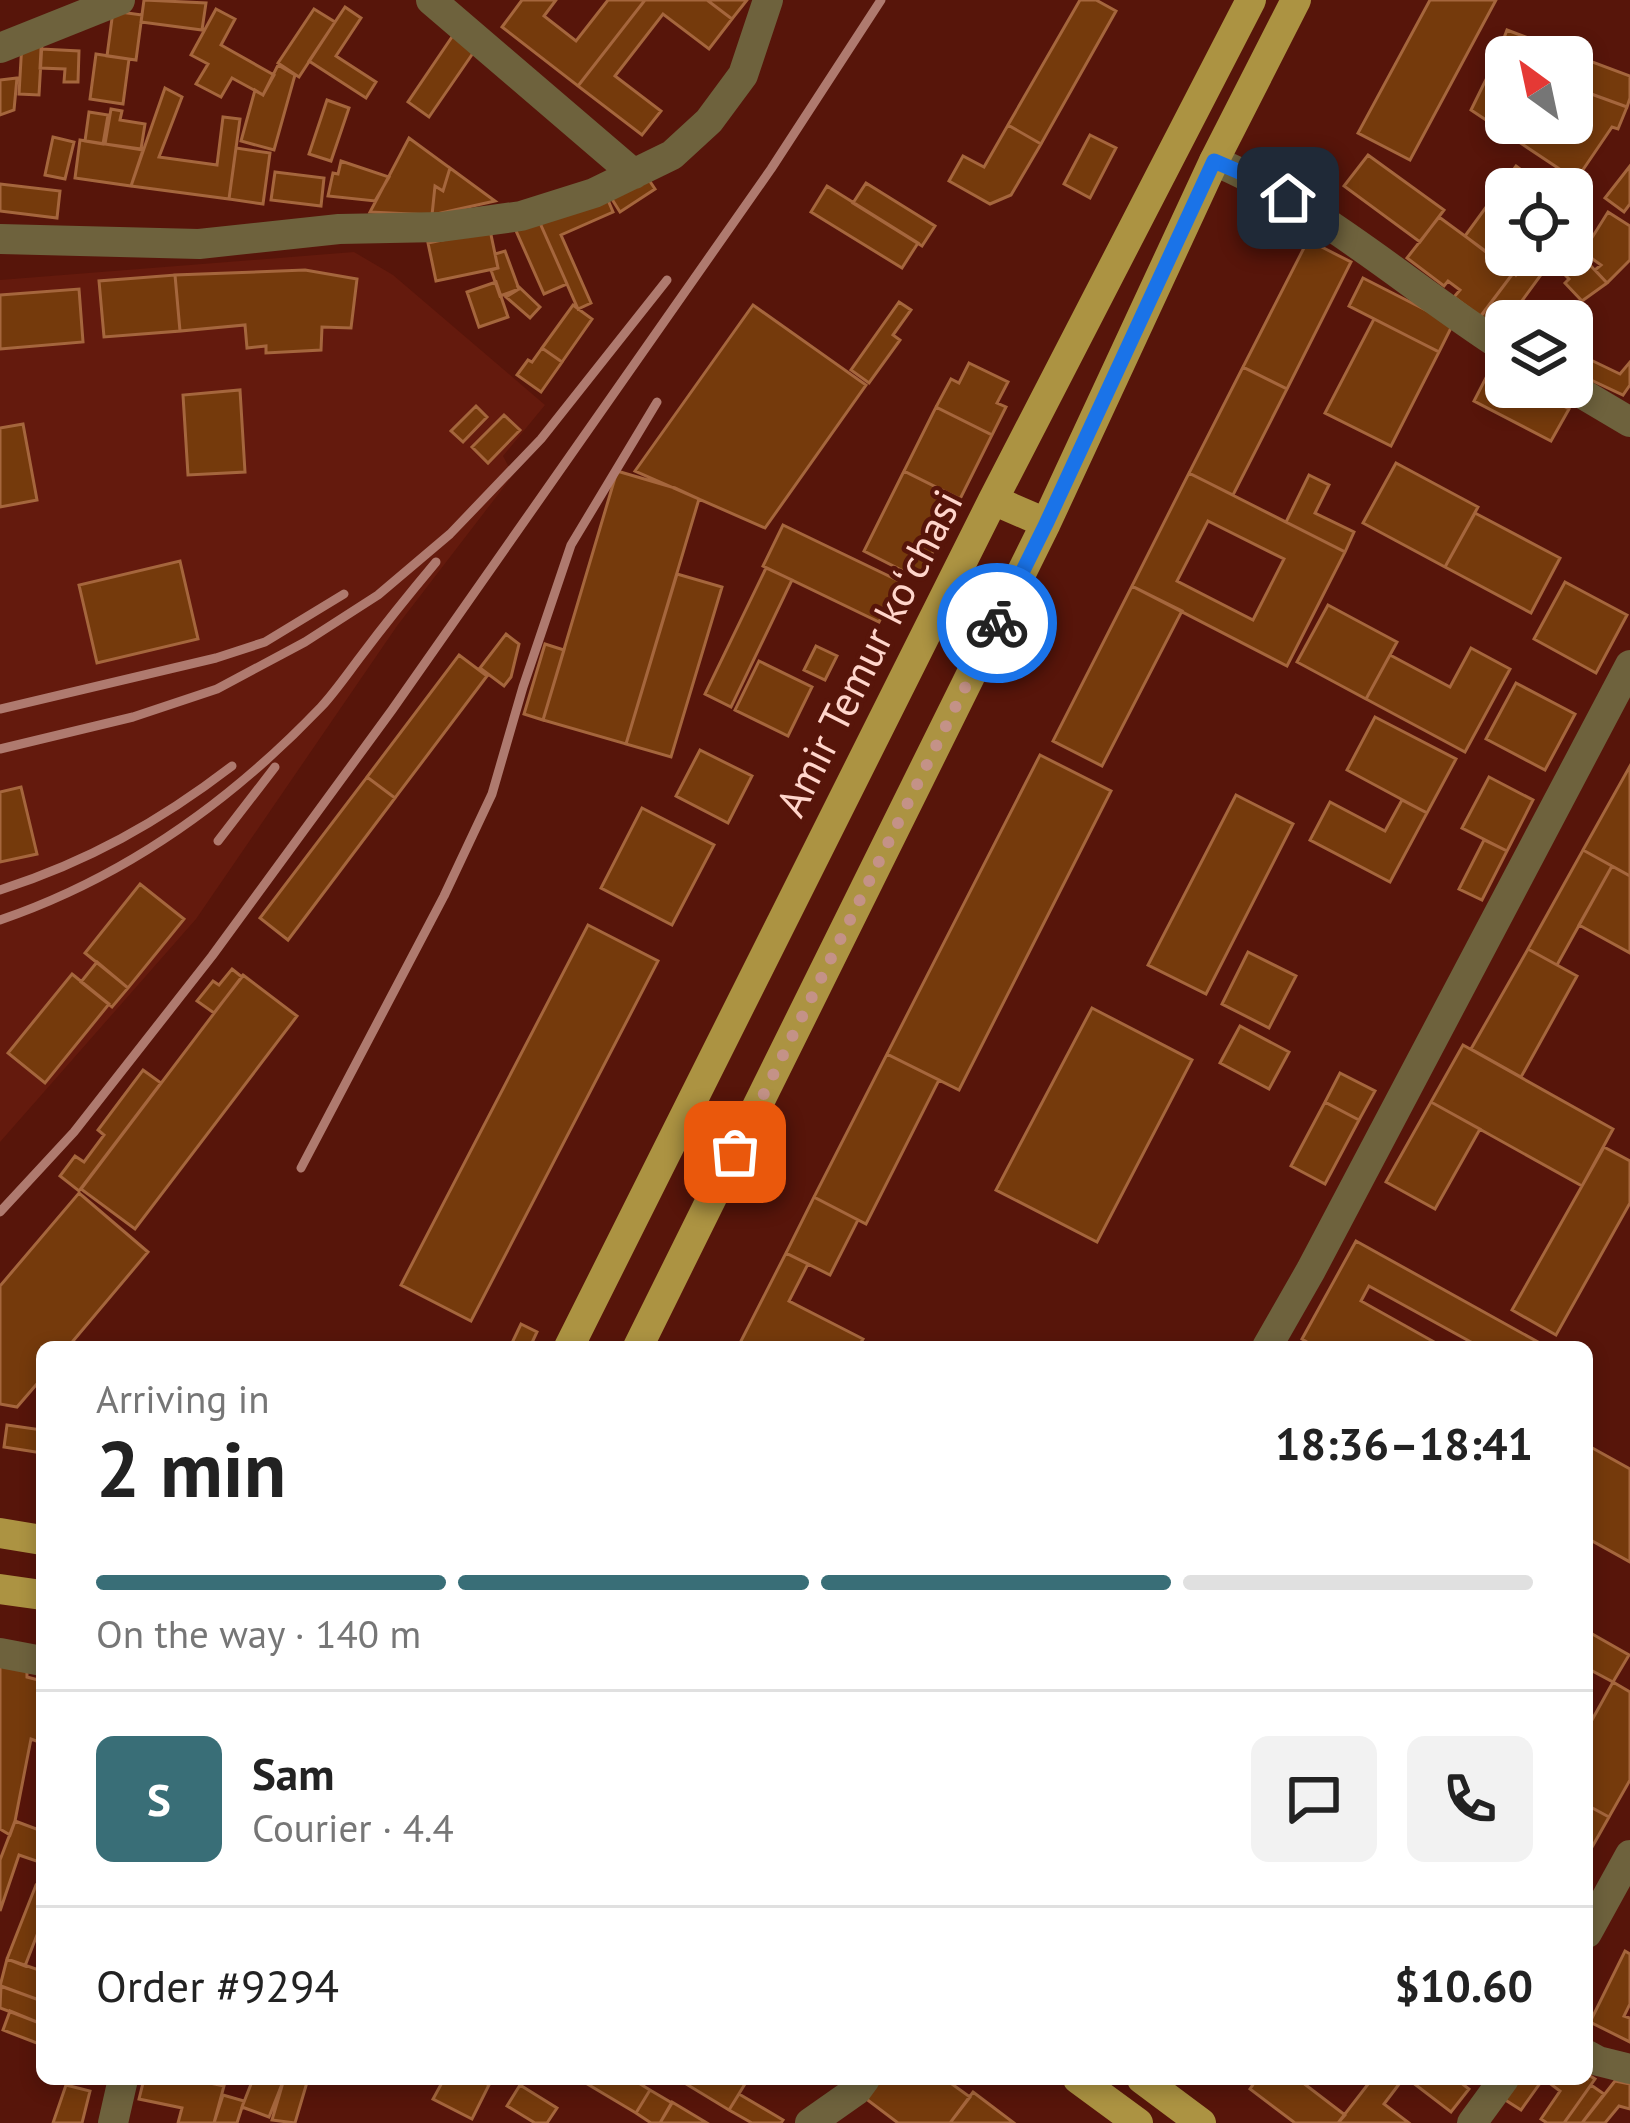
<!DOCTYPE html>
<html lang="en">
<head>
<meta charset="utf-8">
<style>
  :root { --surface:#fff; --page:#f2f2f2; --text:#222; --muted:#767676; --line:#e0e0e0; --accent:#396e77 }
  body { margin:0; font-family:"PT Sans",sans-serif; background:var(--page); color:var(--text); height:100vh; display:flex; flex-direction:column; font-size:45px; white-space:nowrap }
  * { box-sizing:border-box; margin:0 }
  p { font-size:39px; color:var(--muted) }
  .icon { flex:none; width:66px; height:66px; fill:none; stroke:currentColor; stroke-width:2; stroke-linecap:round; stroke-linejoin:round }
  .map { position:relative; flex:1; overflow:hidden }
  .drawer { position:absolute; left:36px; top:1341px; width:1557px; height:744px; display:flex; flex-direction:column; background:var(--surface); border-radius:18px; box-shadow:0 6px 18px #0003 }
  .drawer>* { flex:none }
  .needle { width:78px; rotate:327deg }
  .buttons { position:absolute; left:1485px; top:36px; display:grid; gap:24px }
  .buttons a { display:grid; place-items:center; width:108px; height:108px; border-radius:18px; background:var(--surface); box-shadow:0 6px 18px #0003; font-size:60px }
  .pin { position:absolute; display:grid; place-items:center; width:102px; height:102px; color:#fff; margin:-51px; border-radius:24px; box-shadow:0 6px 18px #0006 }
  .courier { position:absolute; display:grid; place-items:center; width:120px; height:120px; margin:-60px; border:9px solid #1a73e8; border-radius:50%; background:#fff; color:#222; box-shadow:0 3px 15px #0007 }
  .summary em { font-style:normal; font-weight:600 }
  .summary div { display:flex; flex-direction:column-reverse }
  .summary { display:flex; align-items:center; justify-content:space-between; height:204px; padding:0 60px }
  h1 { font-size:78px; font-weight:600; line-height:90px }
  .bar { display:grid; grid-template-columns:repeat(4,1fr); gap:18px 12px; align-content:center; height:144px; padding:0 60px }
  .bar i { height:15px; border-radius:9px; background:var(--line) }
  .bar .active { background:var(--accent) }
  .bar p { grid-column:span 4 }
  .line { display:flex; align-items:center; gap:30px; padding:0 60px; border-top:3px solid var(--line) }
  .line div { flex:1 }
  .round { display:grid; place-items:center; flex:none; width:126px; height:126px; border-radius:18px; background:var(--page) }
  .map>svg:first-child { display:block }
</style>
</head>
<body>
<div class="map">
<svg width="1630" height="2123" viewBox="0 0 1630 2123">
  <rect width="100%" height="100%" fill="#57150a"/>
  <path fill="#641a0d" d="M 354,252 L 393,275 L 545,405 L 503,456 L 513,475 L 397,626 L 196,919 L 0,1142 L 0,280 Z"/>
  <path fill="#753a0c" stroke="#a5663d" stroke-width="3" fill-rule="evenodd" d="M 144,0 L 206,3 L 202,30 L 141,22 Z
    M 522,0 L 556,0 L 544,16 L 576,41 L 608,0 L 645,0 L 578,86 L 502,27 Z
    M 645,0 L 707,0 L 732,19 L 709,49 L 663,14 L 615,76 L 661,111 L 642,135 L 578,86 Z
    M 707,0 L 747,0 L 732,19 Z
    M 1080,0 L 1096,0 L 1116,11 L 1041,144 L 1008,125 Z
    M 1430,0 L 1496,0 L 1410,160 L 1358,133 Z
    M 345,7 L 361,18 L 336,56 L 376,82 L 366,98 L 309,61 Z
    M 216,9 L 235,19 L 221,45 L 274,75 L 263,95 L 232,78 L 221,97 L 196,84 L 208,64 L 191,55 Z
    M 314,9 L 335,22 L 299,77 L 278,63 Z
    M 113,11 L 142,15 L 136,60 L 107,56 Z
    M 458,28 L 480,43 L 429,117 L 408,102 Z
    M 1507,30 L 1630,76 L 1630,98 L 1627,107 L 1572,87 L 1572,57 L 1506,57 L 1506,62 L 1496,59 Z
    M 22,42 L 42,43 L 39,95 L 19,94 Z
    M 41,49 L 79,51 L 78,82 L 64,82 L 65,69 L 40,68 Z
    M 96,54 L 129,59 L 123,104 L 90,99 Z
    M 1496,59 L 1506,62 L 1506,123 L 1572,123 L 1572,87 L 1627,107 L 1618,129 L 1612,127 L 1576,180 L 1471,110 Z
    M 278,65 L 295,75 L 274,150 L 241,141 L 255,90 L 263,95 Z
    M 17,78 L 14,110 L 0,115 L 0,80 Z
    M 165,88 L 182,97 L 159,157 L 217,165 L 223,117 L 240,119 L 229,199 L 131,186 Z
    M 327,100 L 349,108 L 331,161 L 309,154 Z
    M 111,109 L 122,111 L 120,120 L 145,124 L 141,149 L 105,144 Z
    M 89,112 L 108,115 L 103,144 L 85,141 Z
    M 1008,125 L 1041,144 L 1011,195 L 990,204 L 949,181 L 963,156 L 984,167 Z
    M 1090,135 L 1116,148 L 1090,198 L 1064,184 Z
    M 53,137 L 74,142 L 65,179 L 45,175 Z
    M 409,138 L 450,168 L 443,191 L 435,186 L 432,215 L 370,212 Z
    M 80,140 L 143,150 L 131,186 L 75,178 Z
    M 236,148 L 270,153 L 263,204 L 229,199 Z
    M 1368,155 L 1444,210 L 1420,242 L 1344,186 Z
    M 341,161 L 389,177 L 375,201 L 328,196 L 333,173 L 338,174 Z
    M 1516,166 L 1547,189 L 1506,189 L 1506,255 L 1531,255 L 1516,275 L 1465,236 Z
    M 1630,166 L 1630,204 L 1624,212 L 1605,198 Z
    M 450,168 L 495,201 L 432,215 L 435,186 L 443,191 Z
    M 275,172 L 324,178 L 321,206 L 271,200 Z
    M 645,174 L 655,189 L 620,212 L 610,196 Z
    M 866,183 L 935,226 L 922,246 L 853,203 Z
    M 0,184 L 60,191 L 57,218 L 0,211 Z
    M 827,186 L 918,243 L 902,268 L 811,212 Z
    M 605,193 L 613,212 L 561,235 L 591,303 L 578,309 L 540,223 Z
    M 1608,212 L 1630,226 L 1630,260 L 1607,283 L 1595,270 L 1601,265 L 1583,252 Z
    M 536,214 L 567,284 L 544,294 L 513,224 Z
    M 1439,217 L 1514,272 L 1480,317 L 1454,297 L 1460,290 L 1448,281 L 1444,286 L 1407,258 Z
    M 490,230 L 498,268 L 436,281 L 428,243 Z
    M 1308,240 L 1351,262 L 1287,389 L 1243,367 Z
    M 1572,246 L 1607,283 L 1582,301 L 1565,283 L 1569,279 L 1551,261 L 1513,313 L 1523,321 L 1506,321 L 1506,339 L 1475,324 L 1514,272 L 1516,275 L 1531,255 L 1572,255 Z
    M 505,251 L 519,289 L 500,296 L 491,270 L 498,268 L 495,254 Z
    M 305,270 L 357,279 L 351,328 L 322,327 L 321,350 L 266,353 L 266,346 L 247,348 L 245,325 L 180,331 L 175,275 Z
    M 175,275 L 180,331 L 104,337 L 99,281 Z
    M 1363,278 L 1453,324 L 1439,352 L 1349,306 Z
    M 496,282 L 508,317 L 479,327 L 467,292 Z
    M 517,285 L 540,307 L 530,318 L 506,297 L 519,289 Z
    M 79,289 L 83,342 L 0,349 L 0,295 Z
    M 899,302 L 911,310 L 893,335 L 900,340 L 869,383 L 851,370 Z
    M 573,305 L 592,319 L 562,362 L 542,348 Z
    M 753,305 L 866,385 L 765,528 L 635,471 Z
    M 1374,319 L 1439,352 L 1391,446 L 1325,413 Z
    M 542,348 L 562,362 L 541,392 L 517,375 L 528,360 L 532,362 Z
    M 1572,351 L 1620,374 L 1630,362 L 1630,385 L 1623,395 L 1572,371 Z
    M 969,363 L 1008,382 L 997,403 L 1006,407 L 992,435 L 936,407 L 951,379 L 959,383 Z
    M 1243,367 L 1287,389 L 1233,495 L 1189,473 Z
    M 1491,368 L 1506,375 L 1506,387 L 1528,387 L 1569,409 L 1551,441 L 1474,401 Z
    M 240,390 L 245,472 L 188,475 L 183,395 Z
    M 476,406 L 487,417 L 463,442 L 451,431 Z
    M 936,407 L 992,435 L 960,499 L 904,471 Z
    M 504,415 L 520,430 L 488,463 L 472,447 Z
    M 23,424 L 37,500 L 0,507 L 0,428 Z
    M 1396,463 L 1478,507 L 1445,567 L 1363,523 Z
    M 617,471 L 675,488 L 699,499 L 626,744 L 543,720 Z
    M 904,471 L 960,499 L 919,579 L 864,551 Z
    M 1189,473 L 1345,552 L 1287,666 L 1132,586 ZM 1208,521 L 1284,559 L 1253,620 L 1177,581 Z
    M 1309,475 L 1329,485 L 1315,513 L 1354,532 L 1345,552 L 1286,522 Z
    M 1475,513 L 1560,558 L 1531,613 L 1445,567 Z
    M 783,525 L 899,581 L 879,622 L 763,566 Z
    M 180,561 L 198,639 L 97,663 L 79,585 Z
    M 766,568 L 792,580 L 731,707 L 705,694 Z
    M 677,574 L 722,587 L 671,757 L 626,744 Z
    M 1565,582 L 1627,615 L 1596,673 L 1534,639 Z
    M 1132,586 L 1182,611 L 1102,766 L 1053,741 Z
    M 1328,605 L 1397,642 L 1366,699 L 1297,662 Z
    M 506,634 L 519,644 L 511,677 L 504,686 L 480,668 Z
    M 545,644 L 564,650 L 543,720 L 524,714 Z
    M 816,646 L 837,656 L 825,680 L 804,670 Z
    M 1471,648 L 1510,669 L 1465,752 L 1366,699 L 1390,655 L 1450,687 Z
    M 459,655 L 487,676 L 395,798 L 367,777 Z
    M 759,661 L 812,687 L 788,736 L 735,710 Z
    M 1516,683 L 1575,714 L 1545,770 L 1486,739 Z
    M 1375,717 L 1456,759 L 1427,813 L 1347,770 Z
    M 700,750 L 752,776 L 728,823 L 676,796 Z
    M 1040,755 L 1111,791 L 959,1090 L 887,1054 Z
    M 1630,766 L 1630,876 L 1583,850 Z
    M 367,777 L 395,798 L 288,940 L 260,918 Z
    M 1489,777 L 1533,800 L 1507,851 L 1462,828 Z
    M 21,787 L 37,854 L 0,862 L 0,792 Z
    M 1236,795 L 1293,824 L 1206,994 L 1148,965 Z
    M 1402,800 L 1427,813 L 1390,882 L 1310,840 L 1330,802 L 1385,831 Z
    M 642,808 L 714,845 L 672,925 L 601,888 Z
    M 1484,840 L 1507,851 L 1482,900 L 1459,889 Z
    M 1583,850 L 1612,866 L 1557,965 L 1528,949 Z
    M 1612,866 L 1630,876 L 1630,953 L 1579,925 Z
    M 140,884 L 184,919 L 128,988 L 85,953 Z
    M 588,925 L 658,961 L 471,1321 L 401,1285 Z
    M 1528,949 L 1577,976 L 1521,1077 L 1471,1049 Z
    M 1248,952 L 1296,976 L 1269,1028 L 1222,1004 Z
    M 97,962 L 128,988 L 112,1007 L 81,982 Z
    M 232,969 L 242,977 L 214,1013 L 197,1001 L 213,981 L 219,985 Z
    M 72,974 L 109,1004 L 45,1083 L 8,1053 Z
    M 243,975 L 297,1016 L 135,1229 L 81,1189 Z
    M 1092,1008 L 1192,1060 L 1097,1242 L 996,1190 Z
    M 1240,1026 L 1289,1052 L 1269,1089 L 1220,1063 Z
    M 1463,1045 L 1613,1129 L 1582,1186 L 1431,1102 Z
    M 887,1054 L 939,1080 L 866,1224 L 814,1197 Z
    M 143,1070 L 161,1083 L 79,1191 L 60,1176 L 75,1156 L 84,1162 L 104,1135 L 98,1130 Z
    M 1340,1073 L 1375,1091 L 1359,1120 L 1325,1102 Z
    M 1325,1102 L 1359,1120 L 1325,1184 L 1291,1166 Z
    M 1431,1102 L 1480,1129 L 1435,1209 L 1386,1182 Z
    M 1604,1147 L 1630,1161 L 1630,1203 L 1556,1335 L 1512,1310 Z
    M 79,1193 L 148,1252 L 68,1347 L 42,1347 L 42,1378 L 17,1407 L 0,1404 L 0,1286 Z
    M 814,1197 L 858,1220 L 830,1275 L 786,1253 Z
    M 1356,1241 L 1547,1347 L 1480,1347 L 1369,1286 L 1361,1301 L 1443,1347 L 1315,1347 L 1302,1339 Z
    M 786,1253 L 808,1264 L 789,1301 L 863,1339 L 858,1347 L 753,1347 L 741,1341 Z
    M 521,1324 L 537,1332 L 530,1347 L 510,1347 Z
    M 7,1425 L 42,1430 L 42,1453 L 4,1447 Z
    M 1587,1445 L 1630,1469 L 1630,1562 L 1587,1538 Z
    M 1587,1631 L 1629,1655 L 1613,1682 L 1587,1668 Z
    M 0,1665 L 27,1668 L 27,1677 L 42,1681 L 42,1743 L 31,1739 L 15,1821 L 10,1835 L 0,1829 Z
    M 1613,1682 L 1630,1692 L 1630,1780 L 1609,1817 L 1587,1805 L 1587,1729 Z
    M 1587,1805 L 1609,1817 L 1587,1856 Z
    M 15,1821 L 42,1831 L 42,1863 L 19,1855 L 0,1911 L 0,1860 Z
    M 36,1885 L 42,1887 L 42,1922 L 25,1966 L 7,1959 Z
    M 1625,1951 L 1630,1954 L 1630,2004 L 1624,2016 L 1630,2018 L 1630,2042 L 1590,2022 Z
    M 7,1959 L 42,1971 L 42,2001 L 0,1986 Z
    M 1,1986 L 42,2001 L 42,2024 L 0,2008 Z
    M 10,2011 L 42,2024 L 42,2045 L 3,2030 Z
    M 1587,2074 L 1595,2079 L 1564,2123 L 1547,2123 L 1541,2119 L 1560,2091 L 1544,2079 L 1587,2079 Z
    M 144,2079 L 191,2079 L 224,2086 L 214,2123 L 178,2123 L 182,2108 L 139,2099 Z
    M 253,2079 L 284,2079 L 269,2117 L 242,2107 Z
    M 284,2079 L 308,2079 L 295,2123 L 272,2120 Z
    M 444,2079 L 477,2079 L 489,2085 L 472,2119 L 433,2099 Z
    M 586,2079 L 632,2079 L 650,2090 L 636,2113 L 584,2082 Z
    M 678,2079 L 748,2079 L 729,2110 Z
    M 873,2079 L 945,2079 L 970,2097 L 950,2123 L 898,2123 L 861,2095 Z
    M 1257,2079 L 1298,2079 L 1345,2115 L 1338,2123 L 1295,2123 L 1250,2089 Z
    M 1372,2079 L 1403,2079 L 1384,2104 L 1409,2123 L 1338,2123 Z
    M 1408,2079 L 1456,2079 L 1469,2089 L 1451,2112 Z
    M 1507,2079 L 1543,2079 L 1521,2110 L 1496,2094 Z
    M 1615,2081 L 1630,2084 L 1630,2109 L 1619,2106 L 1605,2123 L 1582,2123 Z
    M 66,2085 L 90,2091 L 82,2123 L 53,2123 Z
    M 520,2085 L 557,2108 L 547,2123 L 535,2123 L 507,2106 Z
    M 1591,2085 L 1604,2094 L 1582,2123 L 1564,2123 Z
    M 650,2090 L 672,2103 L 660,2123 L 651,2123 L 636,2113 Z
    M 973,2092 L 1014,2123 L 950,2123 Z
    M 739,2094 L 783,2120 L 781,2123 L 752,2123 L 729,2110 Z
    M 223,2095 L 244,2101 L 237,2123 L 214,2123 Z
    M 672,2102 L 707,2123 L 660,2123 Z"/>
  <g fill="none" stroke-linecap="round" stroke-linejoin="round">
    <path stroke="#6e623d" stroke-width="30" d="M 431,0 L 634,174
      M 0,48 L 120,0
      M 1214,161 C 1321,206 1409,287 1506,349
      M 0,239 L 199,244 L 339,229 L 441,227 L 521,216 L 594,193 L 672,155 L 709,121 L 743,75 L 768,0
      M 1571,387 L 1630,422
      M 1267,1347 L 1311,1270 L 1630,665
      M 0,1653 L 42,1661
      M 1587,1933 L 1630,1855
      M 1587,2055 L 1598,2061 L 1630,2069
      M 113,2123 L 123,2079
      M 810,2123 L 857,2090 L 865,2079
      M 1472,2123 L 1504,2079"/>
    <path stroke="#ac9342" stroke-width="30" d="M 993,500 L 1046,523
      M 569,1347 L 993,500 L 1251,0
      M 638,1347 L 1046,523 L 1214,161 L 1296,0
      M 0,1533 L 42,1540
      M 0,1589 L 42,1595
      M 1078,2079 L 1138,2123
      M 1142,2079 L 1201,2123"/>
    <path stroke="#af7a6f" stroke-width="9" d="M 0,709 L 216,658 L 265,642 L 344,594
      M 0,749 L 133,717 L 217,689 L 305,642 L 378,595 L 450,534 L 541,439 L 667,280
      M 218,841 L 275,767
      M 0,890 C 87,862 159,822 232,766
      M 0,920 C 123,878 231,801 321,707 C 335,692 348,673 361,656 C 385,624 410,593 436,562
      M 301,1168 L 444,896 L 492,794 L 523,687 L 571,545 L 657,402
      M 0,1212 L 74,1132 L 212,956 L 392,710 L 771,169 L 881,0"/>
  </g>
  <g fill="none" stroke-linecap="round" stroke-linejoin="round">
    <path stroke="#c49287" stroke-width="12" stroke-dasharray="0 21.6" d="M 735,1152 L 997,623"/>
    <path stroke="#1a73e8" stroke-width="15" d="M 997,623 L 1046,524 L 1214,161 L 1249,176 L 1288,198"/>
  </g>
  <g text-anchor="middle" stroke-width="9" stroke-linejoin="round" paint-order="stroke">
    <g font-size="42" fill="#ffd5cb" stroke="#57150a">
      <text transform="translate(869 653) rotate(-63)" y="15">Amir Temur koʻchasi</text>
    </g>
  </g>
</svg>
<div class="buttons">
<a><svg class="needle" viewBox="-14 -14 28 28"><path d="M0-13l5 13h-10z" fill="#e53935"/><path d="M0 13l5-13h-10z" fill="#767676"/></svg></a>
<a><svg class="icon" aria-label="locate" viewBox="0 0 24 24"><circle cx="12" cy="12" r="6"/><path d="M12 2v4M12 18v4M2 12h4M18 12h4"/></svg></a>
<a><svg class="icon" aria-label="layers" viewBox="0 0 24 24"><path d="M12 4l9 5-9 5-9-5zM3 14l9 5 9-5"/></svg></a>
</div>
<div class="pin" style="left:735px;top:1152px;background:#ea580c"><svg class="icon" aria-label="bag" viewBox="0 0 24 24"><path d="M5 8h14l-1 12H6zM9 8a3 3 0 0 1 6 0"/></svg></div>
<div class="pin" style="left:1288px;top:198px;background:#1f2937"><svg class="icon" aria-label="home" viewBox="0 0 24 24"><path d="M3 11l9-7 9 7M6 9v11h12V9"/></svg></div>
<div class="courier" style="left:997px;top:623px"><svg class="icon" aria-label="bike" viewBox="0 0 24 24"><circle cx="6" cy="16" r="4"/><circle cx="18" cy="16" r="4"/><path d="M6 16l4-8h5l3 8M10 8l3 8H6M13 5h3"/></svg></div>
<section class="drawer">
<div class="summary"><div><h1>2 min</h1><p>Arriving in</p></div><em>18:36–18:41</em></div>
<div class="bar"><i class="active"></i><i class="active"></i><i class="active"></i><i></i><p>On the way · 140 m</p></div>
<div class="line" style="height:216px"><b class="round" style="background:var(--accent);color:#fff">S</b><div><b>Sam</b><p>Courier · 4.4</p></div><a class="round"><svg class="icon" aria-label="chat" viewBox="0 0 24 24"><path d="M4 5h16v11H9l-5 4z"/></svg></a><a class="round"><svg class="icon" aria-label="phone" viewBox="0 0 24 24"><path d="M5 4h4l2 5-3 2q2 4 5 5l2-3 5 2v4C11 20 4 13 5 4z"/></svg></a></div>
<div class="line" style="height:156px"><div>Order #9294</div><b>$10.60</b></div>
</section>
</div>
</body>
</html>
